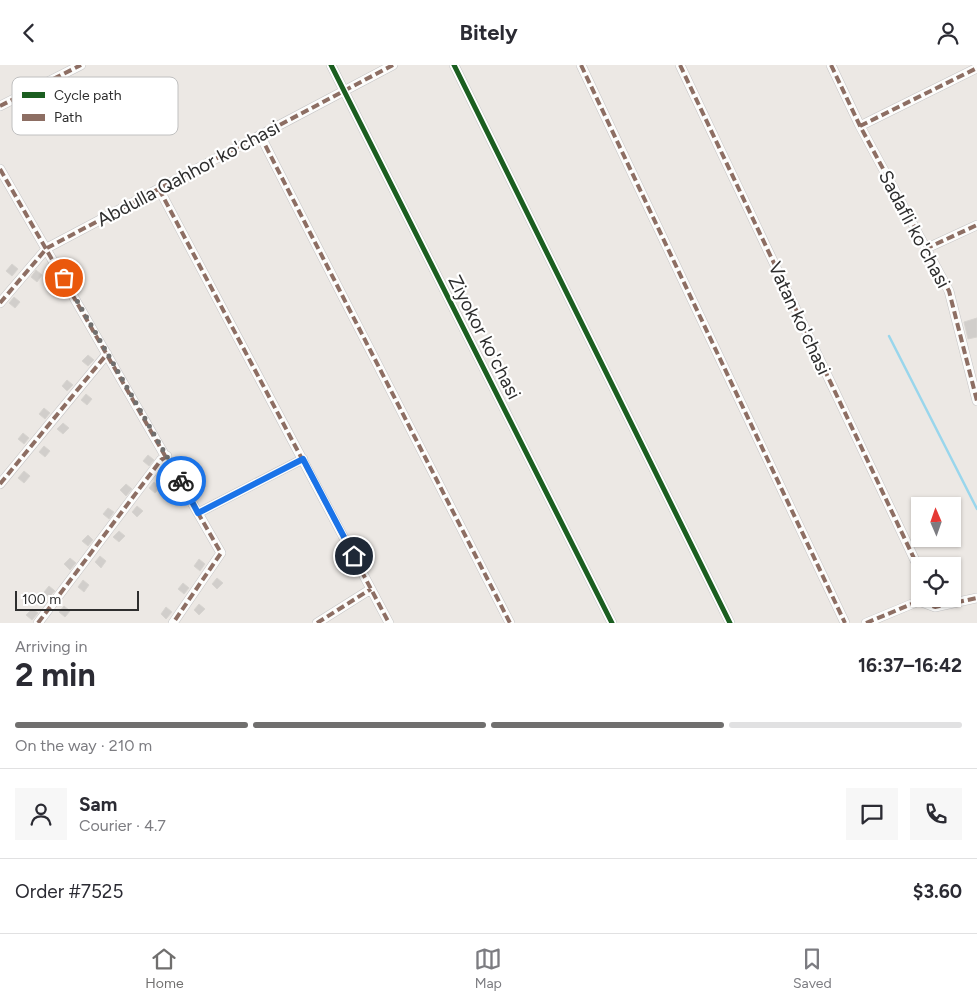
<!DOCTYPE html>
<html lang="en">
<head>
<meta charset="utf-8">
<style>
  :root { --surface:#fff; --page:#f7f7f7; --text:#2b2b33; --muted:#7c7c81; --line:#e1e1e2; --accent:#706f6e }
  body { margin:0; font-family:Figtree,sans-serif; background:var(--page); color:var(--text); height:100vh; display:flex; flex-direction:column; font-size:19px; white-space:nowrap }
  * { box-sizing:border-box; margin:0 }
  p { font-size:16px; color:var(--muted) }
  .icon { flex:none; width:28px; height:28px; fill:none; stroke:currentColor; stroke-width:2; stroke-linecap:round; stroke-linejoin:round }
  .map { position:relative; height:558px; overflow:hidden }
  .sheet { display:flex; flex-direction:column; background:var(--surface); flex:1 }
  .sheet>* { flex:none }
  .needle { width:32px; rotate:358deg }
  .tools { position:absolute; left:911px; top:432px; display:grid; gap:10px }
  .tools a { display:grid; place-items:center; width:50px; height:50px; border-radius:0px; background:var(--surface); box-shadow:0 1px 4px #0004; font-size:25px }
  .scale { position:absolute; left:15px; bottom:12px; width:124px; box-sizing:border-box; padding-left:5px; border:2px solid #2e2e2e; border-top:0; font-size:14px; line-height:18px; white-space:nowrap; color:#2e2e2e; -webkit-text-stroke:4px #fff; paint-order:stroke }
  .pin { position:absolute; display:grid; place-items:center; width:42px; height:42px; color:#fff; margin:-21px; border:2px solid #fff; border-radius:50%; box-shadow:0 1px 5px #0007 }
  .courier { position:absolute; display:grid; place-items:center; width:50px; height:50px; margin:-25px; border:4px solid #1a73e8; border-radius:50%; background:#fff; color:#222; box-shadow:0 1px 6px #0007 }
  .overview em { font-style:normal; font-weight:700 }
  .overview div { display:flex; flex-direction:column-reverse }
  .overview { display:flex; align-items:center; justify-content:space-between; height:85px; padding:0 15px }
  h1 { font-size:32px; font-weight:700; line-height:38px }
  .bar { display:grid; grid-template-columns:repeat(4,1fr); gap:8px 5px; align-content:center; height:60px; padding:0 15px }
  .bar i { height:6px; border-radius:4px; background:var(--line) }
  .bar .on { background:var(--accent) }
  .bar p { grid-column:span 4 }
  .line { display:flex; align-items:center; gap:12px; padding:0 15px; border-top:1px solid var(--line) }
  .line div { flex:1 }
  .round { display:grid; place-items:center; flex:none; width:52px; height:52px; border-radius:0px; background:var(--page) }
  header { display:flex; justify-content:space-between; align-items:center; height:65px; padding:0 15px; background:var(--surface); font-size:22px; font-weight:700 }
  .dock { display:flex; justify-content:space-around; align-items:center; height:70px; border-top:1px solid var(--line); background:var(--surface); font-size:14px; color:var(--muted) }
  .dock a { display:grid; justify-items:center; gap:2px }
  .dock .on { color:var(--accent) }
  .map>svg:first-child { display:block }
</style>
</head>
<body>
<header><svg class="icon" aria-label="back" viewBox="0 0 24 24"><path d="M15 5l-7 7 7 7"/></svg>Bitely<svg class="icon" aria-label="person" viewBox="0 0 24 24"><circle cx="12" cy="8" r="4"/><path d="M4 21q1-7 8-7t8 7"/></svg></header>
<div class="map">
<svg width="977" height="558" viewBox="0 0 977 558">
  <rect width="100%" height="100%" fill="#ece8e4"/>
  <g fill="none" stroke-linecap="round" stroke-linejoin="round">
    <path stroke="#99d6ec" stroke-width="2.5" d="M 889,271 L 977,444"/>
  </g>
  <path fill="#d1cecb" stroke="#d7d4d0" d="M 12,199 L 18,204 L 12,211 L 6,206 Z
    M 36,205 L 42,210 L 37,217 L 31,212 Z
    M 14,232 L 20,237 L 15,243 L 9,238 Z
    M 977,253 L 977,272 L 968,274 L 964,257 Z
    M 88,290 L 94,295 L 88,301 L 82,296 Z
    M 67,315 L 73,320 L 67,326 L 62,321 Z
    M 86,329 L 92,334 L 87,340 L 81,335 Z
    M 44,343 L 50,348 L 45,354 L 39,349 Z
    M 63,358 L 69,363 L 63,369 L 57,364 Z
    M 23,368 L 29,373 L 24,379 L 18,374 Z
    M 44,381 L 50,386 L 45,392 L 39,387 Z
    M 148,390 L 154,395 L 149,401 L 143,396 Z
    M 24,406 L 30,411 L 24,418 L 18,413 Z
    M 154,417 L 160,422 L 155,428 L 149,423 Z
    M 126,419 L 132,424 L 126,431 L 120,425 Z
    M 137,441 L 143,446 L 137,452 L 132,447 Z
    M 108,443 L 114,447 L 109,454 L 103,449 Z
    M 119,466 L 125,471 L 119,477 L 113,472 Z
    M 88,470 L 93,475 L 88,481 L 82,476 Z
    M 100,491 L 106,496 L 101,503 L 95,497 Z
    M 70,493 L 76,498 L 70,505 L 64,499 Z
    M 199,494 L 205,499 L 200,506 L 194,501 Z
    M 217,513 L 223,518 L 217,524 L 212,519 Z
    M 83,515 L 89,520 L 84,527 L 78,522 Z
    M 183,518 L 189,523 L 184,529 L 178,524 Z
    M 49,521 L 55,526 L 49,532 L 44,527 Z
    M 199,539 L 205,544 L 199,550 L 194,545 Z
    M 64,541 L 70,546 L 65,552 L 59,547 Z
    M 166,542 L 172,547 L 166,554 L 161,549 Z
    M 32,544 L 38,548 L 32,555 L 26,550 Z"/>
  <g fill="none" stroke-linecap="round" stroke-linejoin="round">
    <defs>
      <path id="minor" d="M 331,0 L 612,558
        M 454,0 L 730,558
        M 581,0 L 845,558
        M 680,0 L 920,506
        M 831,0 L 860,61 L 949,226 L 977,336
        M 0,41 L 81,0
        M 860,61 L 977,3
        M 260,70 L 510,558
        M 0,104 L 221,488 L 173,558
        M 159,124 L 389,558
        M 925,184 L 977,160
        M 0,238 L 47,183 L 393,0
        M 0,419 L 107,289
        M 198,448 L 303,394
        M 919,536 L 920,518
        M 38,558 L 161,395 L 167,391
        M 317,558 L 371,524
        M 866,558 L 919,536 L 935,542 L 977,533"/>
    </defs>
    <use href="#minor" stroke="#c5c4c5" stroke-width="10"/>
    <use href="#minor" stroke="#fcfcfb" stroke-width="9"/>
    <path stroke="#8d6e63" stroke-width="4" stroke-dasharray="8 4" stroke-linecap="butt" d="M 581,0 L 845,558
      M 680,0 L 920,506
      M 831,0 L 860,61 L 949,226 L 977,336
      M 0,41 L 81,0
      M 860,61 L 977,3
      M 260,70 L 510,558
      M 0,104 L 221,488 L 173,558
      M 159,124 L 389,558
      M 925,184 L 977,160
      M 0,238 L 47,183 L 393,0
      M 0,419 L 107,289
      M 198,448 L 303,394
      M 919,536 L 920,518
      M 38,558 L 161,395 L 167,391
      M 317,558 L 371,524
      M 866,558 L 919,536 L 935,542 L 977,533"/>
    <defs>
      <path id="cycleway" d="M 331,0 L 612,558
        M 454,0 L 730,558"/>
    </defs>
    <use href="#cycleway" stroke="#fff" stroke-width="8"/>
    <use href="#cycleway" stroke="#1b5e20" stroke-width="5"/>
  </g>
  <g fill="none" stroke-linecap="round" stroke-linejoin="round">
    <path stroke="#706f6e" stroke-width="5" stroke-dasharray="0 9" d="M 64,213 L 181,416"/>
    <path stroke="#1a73e8" stroke-width="6" d="M 181,416 L 198,448 L 303,394 L 354,491"/>
  </g>
  <g text-anchor="middle" stroke-width="4.5" stroke-linejoin="round" paint-order="stroke">
    <g font-size="19" fill="#2e2e2e" stroke="#fff">
      <text transform="translate(188 108) rotate(-28)" y="7">Abdulla Qahhor ko'chasi</text>
      <text transform="translate(915 164) rotate(62)" y="7">Sadafli ko'chasi</text>
      <text transform="translate(800 253) rotate(65)" y="7">Vatan ko'chasi</text>
      <text transform="translate(485 272) rotate(63)" y="7">Ziyokor ko'chasi</text>
    </g>
  </g>
  <rect x="12" y="12" width="166" height="58" rx="8" fill="#fff" stroke="#c0c0c0" stroke-width="1"/>
  <rect x="22" y="27" width="23" height="6" fill="#1b5e20"/>
  <rect x="22" y="49" width="23" height="7" fill="#8d6e63"/>
  <g font-size="14" fill="#2e2e2e">
    <text x="54" y="35">Cycle path</text>
    <text x="54" y="57">Path</text>
  </g>
</svg>
<div class="tools">
<a><svg class="needle" viewBox="-14 -14 28 28"><path d="M0-13l5 13h-10z" fill="#e53935"/><path d="M0 13l5-13h-10z" fill="#7c7c81"/></svg></a>
<a><svg class="icon" aria-label="locate" viewBox="0 0 24 24"><circle cx="12" cy="12" r="6"/><path d="M12 2v4M12 18v4M2 12h4M18 12h4"/></svg></a>
</div>
<div class="scale">100 m</div>
<div class="pin" style="left:64px;top:213px;background:#ea580c"><svg class="icon" aria-label="bag" viewBox="0 0 24 24"><path d="M5 8h14l-1 12H6zM9 8a3 3 0 0 1 6 0"/></svg></div>
<div class="pin" style="left:354px;top:491px;background:#1f2937"><svg class="icon" aria-label="home" viewBox="0 0 24 24"><path d="M3 11l9-7 9 7M6 9v11h12V9"/></svg></div>
<div class="courier" style="left:181px;top:416px"><svg class="icon" aria-label="bike" viewBox="0 0 24 24"><circle cx="6" cy="16" r="4"/><circle cx="18" cy="16" r="4"/><path d="M6 16l4-8h5l3 8M10 8l3 8H6M13 5h3"/></svg></div>
</div>
<section class="sheet">
<div class="overview"><div><h1>2 min</h1><p>Arriving in</p></div><em>16:37–16:42</em></div>
<div class="bar"><i class="on"></i><i class="on"></i><i class="on"></i><i></i><p>On the way · 210 m</p></div>
<div class="line" style="height:90px"><a class="round"><svg class="icon" aria-label="person" viewBox="0 0 24 24"><circle cx="12" cy="8" r="4"/><path d="M4 21q1-7 8-7t8 7"/></svg></a><div><b>Sam</b><p>Courier · 4.7</p></div><a class="round"><svg class="icon" aria-label="chat" viewBox="0 0 24 24"><path d="M4 5h16v11H9l-5 4z"/></svg></a><a class="round"><svg class="icon" aria-label="phone" viewBox="0 0 24 24"><path d="M5 4h4l2 5-3 2q2 4 5 5l2-3 5 2v4C11 20 4 13 5 4z"/></svg></a></div>
<div class="line" style="height:65px"><div>Order #7525</div><b>$3.60</b></div>
</section>
<nav class="dock">
<a class="on"><svg class="icon" aria-label="home" viewBox="0 0 24 24"><path d="M3 11l9-7 9 7M6 9v11h12V9"/></svg>Home</a>
<a><svg class="icon" aria-label="map" viewBox="0 0 24 24"><path d="M3 6l6-2 6 2 6-2v14l-6 2-6-2-6 2zM9 4v14M15 6v14"/></svg>Map</a>
<a><svg class="icon" aria-label="saved" viewBox="0 0 24 24"><path d="M7 4h10v16l-5-4-5 4z"/></svg>Saved</a>
</nav>
</body>
</html>
